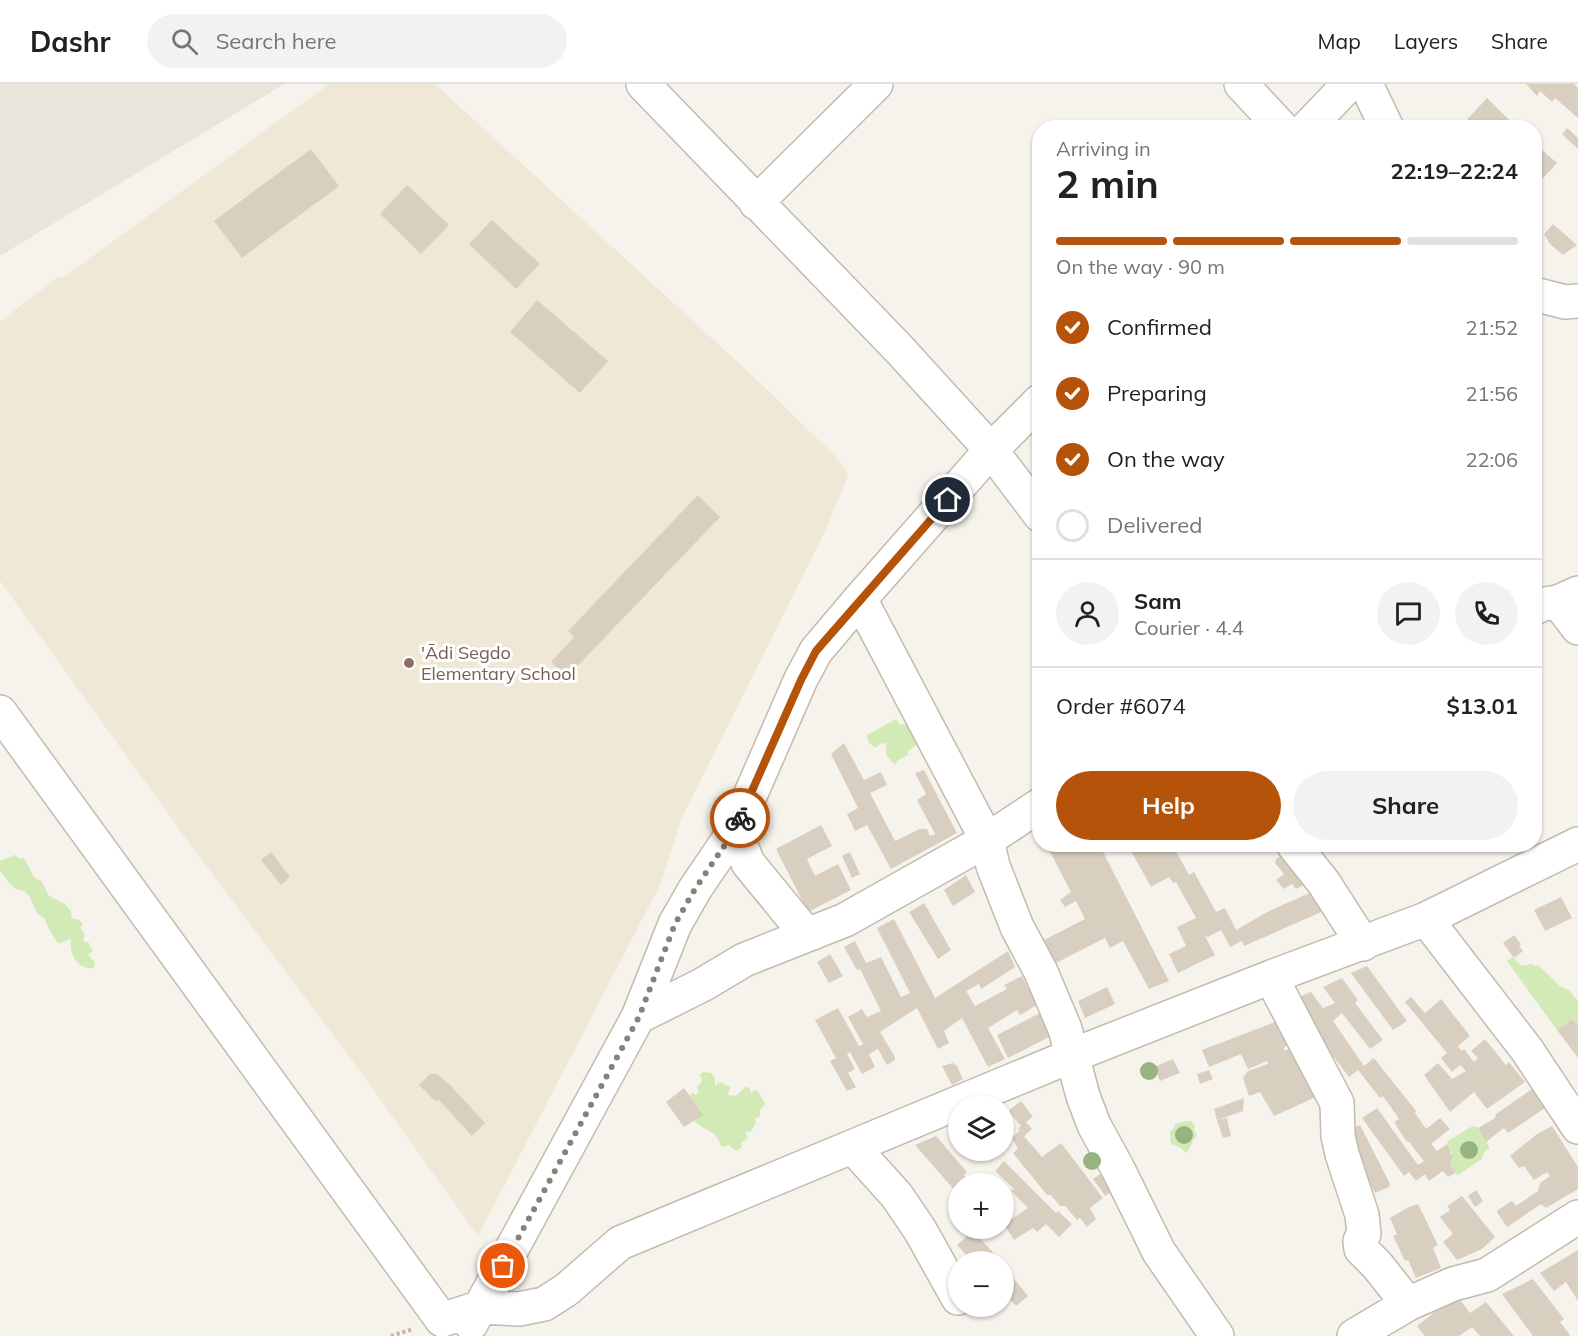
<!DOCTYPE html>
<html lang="en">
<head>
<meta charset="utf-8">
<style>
  :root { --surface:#fff; --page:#f2f2f2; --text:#202124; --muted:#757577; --line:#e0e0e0; --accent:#b45309 }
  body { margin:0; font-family:Mulish,sans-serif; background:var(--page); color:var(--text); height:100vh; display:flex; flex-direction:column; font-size:22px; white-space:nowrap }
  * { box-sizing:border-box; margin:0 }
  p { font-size:20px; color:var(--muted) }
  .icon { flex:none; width:33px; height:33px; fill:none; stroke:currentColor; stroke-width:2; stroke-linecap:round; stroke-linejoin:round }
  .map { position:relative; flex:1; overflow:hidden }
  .panel { position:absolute; left:1032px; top:36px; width:510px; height:732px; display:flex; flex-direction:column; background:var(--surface); border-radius:24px; box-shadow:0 2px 4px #0004 }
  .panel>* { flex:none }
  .buttons { position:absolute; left:948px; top:1011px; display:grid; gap:12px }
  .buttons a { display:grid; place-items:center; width:66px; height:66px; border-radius:50%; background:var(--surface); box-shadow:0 2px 4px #0004; font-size:30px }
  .pin { position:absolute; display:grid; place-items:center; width:51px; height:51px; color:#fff; margin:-26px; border:3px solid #fff; border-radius:50%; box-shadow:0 2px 6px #0007 }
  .courier { position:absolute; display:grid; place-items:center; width:60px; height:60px; margin:-30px; border:4px solid #b45309; border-radius:50%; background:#fff; color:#222; box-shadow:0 2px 8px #0007 }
  .headline em { font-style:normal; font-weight:700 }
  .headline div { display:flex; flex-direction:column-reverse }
  .headline { display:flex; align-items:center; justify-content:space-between; height:102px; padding:0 24px }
  h1 { font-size:39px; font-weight:700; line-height:45px }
  .bar { display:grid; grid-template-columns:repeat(4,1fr); gap:9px 6px; align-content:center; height:72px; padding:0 24px }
  .bar i { height:8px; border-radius:4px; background:var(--line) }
  .bar .on { background:var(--accent) }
  .bar p { grid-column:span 4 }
  .line { display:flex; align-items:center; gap:15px; padding:0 24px; border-top:2px solid var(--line) }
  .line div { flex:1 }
  .round { display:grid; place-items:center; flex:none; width:63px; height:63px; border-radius:32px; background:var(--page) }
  ol { padding:0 24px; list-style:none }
  li { display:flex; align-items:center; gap:18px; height:66px }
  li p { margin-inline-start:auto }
  li .icon { padding:6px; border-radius:50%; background:var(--accent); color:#fff; stroke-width:4 }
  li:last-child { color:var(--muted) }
  li i { width:33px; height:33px; border:3px solid var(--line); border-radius:50% }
  .cta { display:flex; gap:12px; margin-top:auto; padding:12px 24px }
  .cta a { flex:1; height:69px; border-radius:36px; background:var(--accent); color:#fff; font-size:24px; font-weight:700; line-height:69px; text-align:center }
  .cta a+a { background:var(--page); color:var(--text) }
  header { display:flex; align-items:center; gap:36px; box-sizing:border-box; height:84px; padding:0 30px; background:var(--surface); border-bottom:2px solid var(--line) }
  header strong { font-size:28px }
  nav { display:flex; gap:33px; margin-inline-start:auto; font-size:21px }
  .search { width:420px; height:54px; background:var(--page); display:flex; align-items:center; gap:15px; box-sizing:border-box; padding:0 21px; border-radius:33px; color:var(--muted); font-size:22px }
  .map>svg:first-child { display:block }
</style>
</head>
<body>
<header>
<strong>Dashr</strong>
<div class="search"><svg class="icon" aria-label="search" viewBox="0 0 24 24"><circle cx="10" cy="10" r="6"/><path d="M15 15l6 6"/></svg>Search here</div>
<nav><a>Map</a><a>Layers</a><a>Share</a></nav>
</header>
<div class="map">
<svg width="1578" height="1252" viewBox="0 0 1578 1252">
  <rect width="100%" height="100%" fill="#f6f3ec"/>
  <path fill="#eae5da" d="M 0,0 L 284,0 L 0,172 Z"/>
  <path fill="#efe8d6" d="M 329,0 L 435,0 L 755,294 L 833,370 L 847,387 L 848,393 L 821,456 L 681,736 L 661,799 L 478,1152 L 365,994 L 182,749 L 0,497 L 0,238 L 59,192 L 64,193 Z"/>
  <path fill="#d2eab5" d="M 896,635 L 899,640 L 910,641 L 918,660 L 908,667 L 908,671 L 897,677 L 896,680 L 893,679 L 886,670 L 886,660 L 882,659 L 875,664 L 868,657 L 867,651 Z
    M 15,771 L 20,775 L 24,774 L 34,793 L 42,798 L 49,812 L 65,820 L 71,827 L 72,835 L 77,835 L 83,840 L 80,844 L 85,850 L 83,857 L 89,859 L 93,867 L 88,871 L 95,878 L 94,884 C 77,886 69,870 71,855 L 58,860 L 49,845 L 44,834 L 37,829 L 30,813 L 24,807 L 16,805 L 9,799 L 0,787 L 0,777 Z
    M 1513,873 C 1519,881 1521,883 1532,880 L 1535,882 L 1538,881 L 1561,903 L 1569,906 L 1578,917 L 1578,942 L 1572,935 L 1557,946 L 1507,877 Z
    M 704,988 L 712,989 L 715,994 L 715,1002 L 721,998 L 730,1003 L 728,1011 L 736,1012 L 745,1003 L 750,1004 L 750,1009 L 757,1006 L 765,1020 L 760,1026 L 760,1032 L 755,1035 L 756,1039 L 751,1047 L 745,1048 L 748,1054 L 741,1059 L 742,1063 L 736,1067 L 728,1060 L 725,1063 L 720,1061 C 718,1046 702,1047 694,1036 L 695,1020 L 688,1016 L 692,1008 L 696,1011 L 699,1008 L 697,1003 L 701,999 L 702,994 L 699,991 Z
    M 1185,1037 L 1192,1037 L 1195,1042 L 1194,1046 L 1197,1052 C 1191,1057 1191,1065 1186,1069 L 1181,1064 L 1171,1060 L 1170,1048 L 1174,1044 L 1175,1040 Z
    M 1474,1042 L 1478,1044 L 1489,1062 L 1489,1065 L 1485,1067 L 1482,1075 L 1458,1091 L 1455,1089 L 1456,1085 L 1452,1084 L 1450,1080 L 1453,1072 L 1447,1060 L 1449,1056 C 1456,1053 1467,1044 1474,1042 Z"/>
  <path fill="#d8cfc1" d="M 1526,0 L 1574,0 L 1578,4 L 1578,34 L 1555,14 L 1552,18 L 1540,7 L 1537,12 Z
    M 1487,14 L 1500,27 L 1518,44 L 1467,44 L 1463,40 Z
    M 1567,44 L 1578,54 L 1578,65 L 1562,50 Z
    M 1534,59 L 1557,79 L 1534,104 Z
    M 311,65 L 339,102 L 242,174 L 214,137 Z
    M 407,101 L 449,141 L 421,170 L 380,130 Z
    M 492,136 L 540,180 L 516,205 L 469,160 Z
    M 1553,140 L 1577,161 L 1563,171 L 1550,160 L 1544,150 Z
    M 537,216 L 608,277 L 580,309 L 510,248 Z
    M 698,411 L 720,433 L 567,593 L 551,578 L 574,553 L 568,547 Z
    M 844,659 L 864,696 L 881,688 L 887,701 L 870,709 L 895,757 L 920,745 L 927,745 L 930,752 L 935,750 L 917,716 L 926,710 L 915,689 L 924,686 L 957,749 L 891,785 L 867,741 L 855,747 L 847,730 L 858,724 L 831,670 Z
    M 821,741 L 832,762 L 807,775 L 815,792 L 838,780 L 851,806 L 808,828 L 776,765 Z
    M 1046,760 L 1099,760 L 1169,897 L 1149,905 L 1123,857 L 1110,864 L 1105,854 L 1056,879 L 1044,856 L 1085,835 L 1076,817 L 1065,823 L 1060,816 L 1071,808 Z
    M 1127,760 L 1172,760 L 1189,791 L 1194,788 L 1216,828 L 1225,824 L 1236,846 L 1271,826 L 1319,805 L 1328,825 L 1244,862 L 1242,857 L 1230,863 L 1221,846 L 1208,853 L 1205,852 L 1215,871 L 1178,889 L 1169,870 L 1186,862 L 1177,843 L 1196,834 L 1176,798 L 1173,799 L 1169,793 L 1151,803 Z
    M 271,768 L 290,793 L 281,801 L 261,776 Z
    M 850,768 L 860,790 L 852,794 L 842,772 Z
    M 1286,768 L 1306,800 L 1296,805 L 1292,800 L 1284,805 L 1276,796 L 1284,790 L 1275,779 L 1276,775 Z
    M 966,791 L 975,808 L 953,822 L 944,806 Z
    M 1561,813 L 1572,834 L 1545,847 L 1534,826 Z
    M 924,819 L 951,866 L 938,875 L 909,828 Z
    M 894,835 L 935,914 L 1008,867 L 1015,883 L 981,905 L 979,900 L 966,907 L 975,922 L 1007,905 L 1004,901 L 1022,892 L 1037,921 L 1020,931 L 1017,926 L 988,944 L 1005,975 L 988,983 L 962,934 L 944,947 L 949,959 L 938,965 L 917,924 L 880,948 L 895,973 L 895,976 L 887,981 L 878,965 L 869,970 L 875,983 L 862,990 L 850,968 L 847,970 L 855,985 L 848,989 L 856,1003 L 847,1007 L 830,977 L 836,974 L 815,936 L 838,924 L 859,962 L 863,960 L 848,933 L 862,925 L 867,933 L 881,927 L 860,885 L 857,886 L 844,863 L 855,857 L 866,879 L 881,873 L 901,913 L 910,909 L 877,844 Z
    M 1514,851 L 1521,860 L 1519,862 L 1523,867 L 1514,874 L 1503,859 Z
    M 830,870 L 843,892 L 829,899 L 817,878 Z
    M 1367,882 L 1407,937 L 1393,946 L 1351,889 Z
    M 1342,894 L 1358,916 L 1355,919 L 1383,956 L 1370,965 L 1342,929 L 1333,937 L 1364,982 L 1374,974 L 1416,1027 L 1415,1029 L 1426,1045 L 1440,1034 L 1450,1045 L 1431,1060 L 1437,1067 L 1447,1060 L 1450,1065 L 1450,1069 L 1453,1072 L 1450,1080 L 1452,1084 L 1456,1085 L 1455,1089 L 1448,1093 L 1443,1087 L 1429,1097 L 1425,1090 L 1416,1097 L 1409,1088 L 1404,1092 L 1362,1034 L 1377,1024 L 1418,1081 L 1424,1077 L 1409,1058 L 1406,1057 L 1394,1038 L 1399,1035 L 1383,1012 L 1380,1014 L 1358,986 L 1349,993 L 1327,964 L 1294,915 L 1311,908 L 1323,924 L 1335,919 L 1323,903 Z
    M 1107,903 L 1115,920 L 1085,934 L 1078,917 Z
    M 1411,913 L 1425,929 L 1441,915 L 1470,952 L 1458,962 L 1462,967 L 1464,965 L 1474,978 L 1478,974 L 1471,967 L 1485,955 L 1506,981 L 1509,978 L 1525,998 L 1487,1025 L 1474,1008 L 1450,1028 L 1424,991 L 1438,979 L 1452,995 L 1466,987 L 1460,981 L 1452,988 L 1441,974 L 1447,969 L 1405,918 Z
    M 1040,929 L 1051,952 L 1008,974 L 997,951 Z
    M 1286,934 L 1294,959 L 1284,963 L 1284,967 L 1291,964 L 1318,1012 L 1274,1032 L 1260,1008 L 1249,1012 L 1243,994 L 1248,987 L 1268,980 L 1267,977 L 1248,985 L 1241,970 L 1209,983 L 1202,966 Z
    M 1572,935 L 1578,942 L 1578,974 L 1557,946 Z
    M 1173,975 L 1180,989 L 1160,997 L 1154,983 Z
    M 953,979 L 957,982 L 963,995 L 952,1001 L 942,982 Z
    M 1209,986 L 1213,995 L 1200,1000 L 1197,990 Z
    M 430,990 L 437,990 L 450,1001 L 485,1039 L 472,1052 L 439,1016 L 435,1017 L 419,1001 Z
    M 684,1004 L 703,1031 L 684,1043 L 666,1018 Z
    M 1532,1005 L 1545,1024 L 1508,1049 L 1504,1044 L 1486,1058 L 1478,1044 L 1495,1034 L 1496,1030 Z
    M 1244,1014 L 1243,1027 L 1217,1036 L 1214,1025 Z
    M 1021,1017 L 1033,1033 L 1026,1038 L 1032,1045 L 1024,1052 L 1028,1057 L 1042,1073 L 1061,1059 L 1103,1114 L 1090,1124 L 1096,1135 L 1087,1143 L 1080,1134 L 1077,1136 L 1065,1122 L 1060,1122 L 1051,1111 L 1047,1111 L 1013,1069 L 1018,1065 L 1012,1054 L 1020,1046 L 1018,1044 L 1021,1042 L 1008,1027 Z
    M 1227,1034 L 1231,1052 L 1223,1054 L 1217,1036 Z
    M 1360,1041 L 1390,1100 L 1389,1103 L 1375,1109 L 1345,1047 Z
    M 1552,1042 L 1578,1083 L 1578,1105 L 1546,1124 L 1541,1120 L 1507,1143 L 1497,1128 L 1498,1126 L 1512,1117 L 1516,1122 L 1538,1107 L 1540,1099 L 1550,1092 L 1547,1088 L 1534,1096 L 1524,1082 L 1519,1084 L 1510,1072 L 1537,1050 Z
    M 936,1052 L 967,1088 L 964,1091 L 971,1100 L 958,1100 L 958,1110 L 915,1061 Z
    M 1004,1077 L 1056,1129 L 1058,1127 L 1072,1140 L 1059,1153 L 1046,1140 L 1037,1148 L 1033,1144 L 1014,1156 L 1004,1140 L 1028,1124 L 1011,1107 L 1014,1105 L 995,1087 Z
    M 1104,1087 L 1115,1106 L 1105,1112 L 1093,1095 Z
    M 1476,1106 L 1483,1117 L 1475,1123 L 1468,1112 Z
    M 1462,1112 L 1495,1153 L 1482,1165 L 1457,1176 L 1443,1158 L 1453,1150 L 1440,1133 L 1450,1126 L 1447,1122 Z
    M 1418,1120 L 1438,1161 L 1433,1164 L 1441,1184 L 1416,1194 L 1408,1176 L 1405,1177 L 1393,1152 L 1397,1150 L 1390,1134 L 1407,1124 Z
    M 973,1147 L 1002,1178 L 973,1178 L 957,1161 Z
    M 1578,1166 L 1578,1217 L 1566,1198 L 1554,1207 L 1540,1189 Z
    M 1004,1183 L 1028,1212 L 1016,1222 L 1004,1209 Z
    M 1533,1195 L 1564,1235 L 1560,1238 L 1570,1251 L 1569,1252 L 1533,1252 L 1502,1210 Z
    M 1456,1211 L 1470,1229 L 1486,1218 L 1514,1252 L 1480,1252 L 1472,1243 L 1459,1252 L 1425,1252 L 1417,1242 Z"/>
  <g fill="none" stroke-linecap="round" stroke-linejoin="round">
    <defs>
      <path id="minor" d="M 643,0 L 899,265 L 991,366 L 1040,431
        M 1241,0 L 1282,44
        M 1366,0 L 1387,44
        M 1307,44 L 1349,0
        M 756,119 L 876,0
        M 1534,210 L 1565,218 L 1578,217
        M 860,515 L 987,756 L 993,782 L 1017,843 L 1041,888 L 1065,945 L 1083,1012 L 1094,1041 L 1118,1085 L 1159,1168 L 1217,1252
        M 1558,518 L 1578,544
        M 1534,524 L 1544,520 L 1558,518 L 1578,509
        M 0,628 L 442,1236 L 481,1223 L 519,1225 L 544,1220 L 566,1206 L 620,1159 L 1071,972 L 1271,893 L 1426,835 L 1578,760
        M 735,746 L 748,779 L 802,845 L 813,849
        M 1293,760 L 1324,799 L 1363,860
        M 1426,835 L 1527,966 L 1578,1043
        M 1271,893 L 1337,1019 L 1338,1052 L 1342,1070 L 1362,1131 L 1364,1150 L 1360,1157 L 1361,1165 L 1377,1181 L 1408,1220
        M 638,933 L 702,901 L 744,876 L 845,836 L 987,756 L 1040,721
        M 853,1063 L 897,1112 L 920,1146 L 958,1214
        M 471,1240 L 638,933 L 675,840 L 695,805 L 735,746 L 801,595 L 816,567 L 860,515 L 991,366 L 1040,317
        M 1354,1252 L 1408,1220 L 1453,1200 L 1487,1191 L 1578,1133"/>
    </defs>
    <use href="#minor" stroke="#c2bbae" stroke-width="36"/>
    <path stroke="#c4b79f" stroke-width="4" stroke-dasharray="3 3" stroke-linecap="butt" d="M 391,1252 L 413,1245"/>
    <use href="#minor" stroke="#fff" stroke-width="33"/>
  </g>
  <g fill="#97b381">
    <circle cx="1149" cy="987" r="9"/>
    <circle cx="1184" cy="1051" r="9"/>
    <circle cx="1469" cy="1066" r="9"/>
    <circle cx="1092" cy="1077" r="9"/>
  </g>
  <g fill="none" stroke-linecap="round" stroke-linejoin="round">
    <path stroke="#878178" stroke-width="6" stroke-dasharray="0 10.8" d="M 503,1182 L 639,933 L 675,840 L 695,805 L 735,746 L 740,734"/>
    <path stroke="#b45309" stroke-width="8" d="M 740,734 L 801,596 L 816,567 L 948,416"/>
  </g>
  <circle fill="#8d6e63" stroke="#fff" stroke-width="2" cx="409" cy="579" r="6"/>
  <g text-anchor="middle" stroke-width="6" stroke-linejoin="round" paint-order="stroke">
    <g font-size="18" fill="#785e54" stroke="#fff" text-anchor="start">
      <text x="421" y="575">'Ādi Segdo<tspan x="421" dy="21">Elementary School</tspan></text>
    </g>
  </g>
</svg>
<div class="buttons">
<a><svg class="icon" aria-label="layers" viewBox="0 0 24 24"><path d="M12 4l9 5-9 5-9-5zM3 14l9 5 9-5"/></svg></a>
<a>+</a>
<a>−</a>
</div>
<div class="pin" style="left:503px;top:1182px;background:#ea580c"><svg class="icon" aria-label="bag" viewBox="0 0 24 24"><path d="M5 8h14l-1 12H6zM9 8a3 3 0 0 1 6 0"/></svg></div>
<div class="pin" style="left:948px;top:416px;background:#1f2937"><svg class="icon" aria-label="home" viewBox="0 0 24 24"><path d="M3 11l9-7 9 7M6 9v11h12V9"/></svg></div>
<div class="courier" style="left:740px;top:734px"><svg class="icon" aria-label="bike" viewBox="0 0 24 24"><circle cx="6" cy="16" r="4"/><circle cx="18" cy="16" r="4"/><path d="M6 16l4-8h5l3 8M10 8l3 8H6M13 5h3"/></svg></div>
<section class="panel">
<div class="headline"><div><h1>2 min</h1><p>Arriving in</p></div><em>22:19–22:24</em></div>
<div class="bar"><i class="on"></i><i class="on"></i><i class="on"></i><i></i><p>On the way · 90 m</p></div>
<ol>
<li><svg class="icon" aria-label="check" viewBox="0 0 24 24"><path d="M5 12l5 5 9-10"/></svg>Confirmed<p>21:52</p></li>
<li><svg class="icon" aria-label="check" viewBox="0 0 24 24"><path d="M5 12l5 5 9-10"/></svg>Preparing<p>21:56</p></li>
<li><svg class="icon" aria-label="check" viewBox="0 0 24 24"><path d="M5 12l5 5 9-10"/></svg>On the way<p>22:06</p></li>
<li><i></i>Delivered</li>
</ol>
<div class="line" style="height:108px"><a class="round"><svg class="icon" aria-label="person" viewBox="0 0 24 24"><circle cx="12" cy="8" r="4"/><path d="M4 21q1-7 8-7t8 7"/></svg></a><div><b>Sam</b><p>Courier · 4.4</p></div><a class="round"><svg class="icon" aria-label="chat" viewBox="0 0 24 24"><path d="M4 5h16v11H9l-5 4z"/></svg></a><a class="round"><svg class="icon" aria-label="phone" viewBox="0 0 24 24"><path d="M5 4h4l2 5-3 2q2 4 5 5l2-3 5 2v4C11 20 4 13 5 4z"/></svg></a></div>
<div class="line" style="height:78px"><div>Order #6074</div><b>$13.01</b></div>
<div class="cta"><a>Help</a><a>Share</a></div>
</section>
</div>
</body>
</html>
